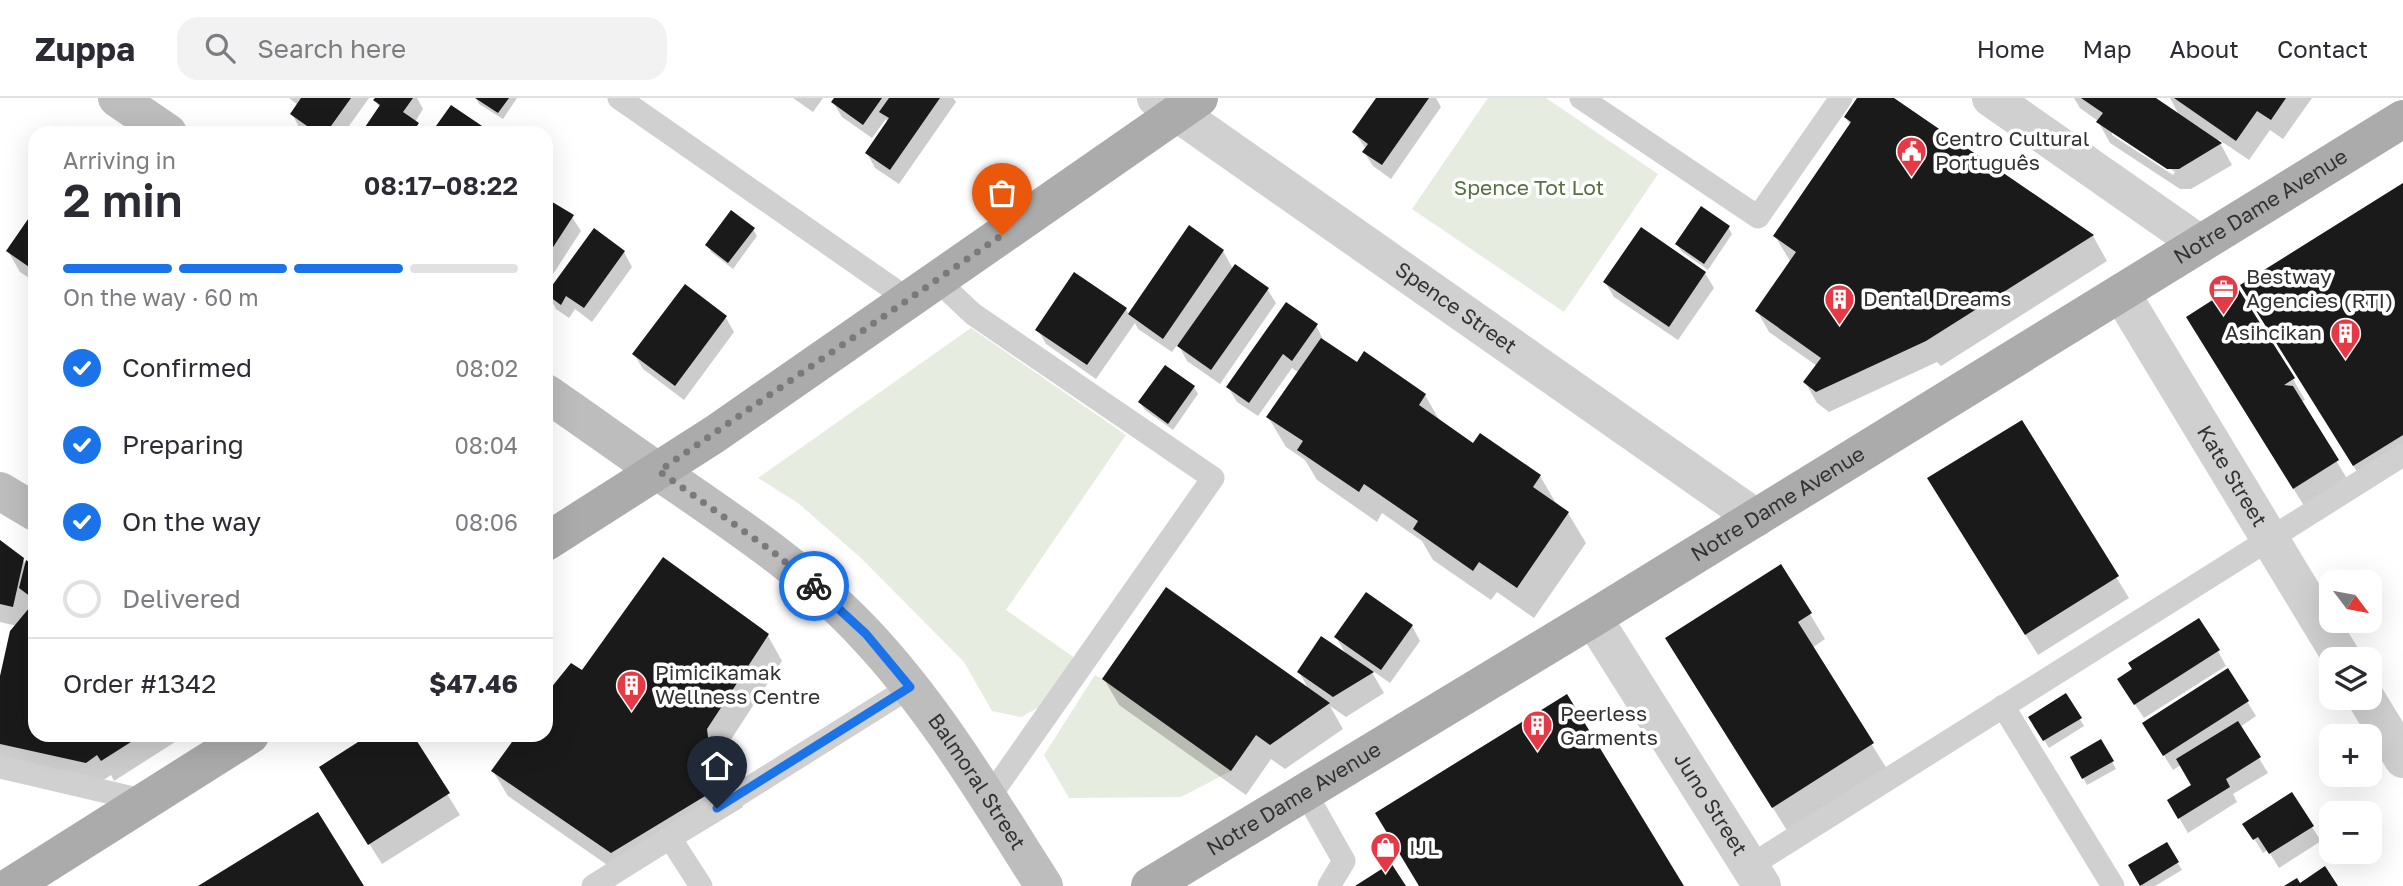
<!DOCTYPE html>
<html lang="en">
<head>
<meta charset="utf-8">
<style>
  :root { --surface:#fff; --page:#f2f2f3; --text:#2b2b33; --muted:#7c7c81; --line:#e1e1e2; --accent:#1a73e8 }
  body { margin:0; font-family:"Golos Text",sans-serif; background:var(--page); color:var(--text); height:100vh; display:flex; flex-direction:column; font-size:26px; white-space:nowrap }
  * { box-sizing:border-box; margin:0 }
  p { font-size:23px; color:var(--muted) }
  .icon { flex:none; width:38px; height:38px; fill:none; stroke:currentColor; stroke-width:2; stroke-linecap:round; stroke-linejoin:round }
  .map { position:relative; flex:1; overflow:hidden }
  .panel { position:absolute; left:28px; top:28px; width:525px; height:616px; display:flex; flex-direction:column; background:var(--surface); border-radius:21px; box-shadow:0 7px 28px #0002 }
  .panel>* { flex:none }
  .needle { width:46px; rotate:122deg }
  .controls { position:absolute; left:2319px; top:472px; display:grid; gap:14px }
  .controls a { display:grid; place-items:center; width:63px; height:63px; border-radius:14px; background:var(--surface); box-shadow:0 7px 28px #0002; font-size:35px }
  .pin { position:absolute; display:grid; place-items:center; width:60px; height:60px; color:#fff; margin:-72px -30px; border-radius:50% 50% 50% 0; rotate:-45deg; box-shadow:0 0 7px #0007 }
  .pin .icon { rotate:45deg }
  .courier { position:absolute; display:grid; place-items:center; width:70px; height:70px; margin:-35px; border:5px solid #1a73e8; border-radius:50%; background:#fff; color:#222; box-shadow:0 2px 9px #0007 }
  .summary em { font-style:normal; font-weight:600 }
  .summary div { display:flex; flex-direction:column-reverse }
  .summary { display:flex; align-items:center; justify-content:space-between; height:119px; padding:0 35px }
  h1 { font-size:46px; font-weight:600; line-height:52px }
  .bar { display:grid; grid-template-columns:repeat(4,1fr); gap:10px 7px; align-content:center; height:84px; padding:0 35px }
  .bar i { height:9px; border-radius:5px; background:var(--line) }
  .bar .active { background:var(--accent) }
  .bar p { grid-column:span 4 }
  .line { display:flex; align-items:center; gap:18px; padding:0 35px; border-top:2px solid var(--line) }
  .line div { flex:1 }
  ol { padding:0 35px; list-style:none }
  li { display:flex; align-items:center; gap:21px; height:77px }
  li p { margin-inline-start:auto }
  li .icon { padding:7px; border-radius:50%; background:var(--accent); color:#fff; stroke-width:4 }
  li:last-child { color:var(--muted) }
  li i { width:38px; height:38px; border:4px solid var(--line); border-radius:50% }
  header { display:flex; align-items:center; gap:42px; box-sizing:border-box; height:98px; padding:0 35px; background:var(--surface); border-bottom:2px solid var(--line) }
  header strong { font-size:33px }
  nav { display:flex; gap:38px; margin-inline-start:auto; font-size:24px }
  .search { width:490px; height:63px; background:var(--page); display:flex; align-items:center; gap:18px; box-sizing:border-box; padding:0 24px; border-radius:21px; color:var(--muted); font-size:26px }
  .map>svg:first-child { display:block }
</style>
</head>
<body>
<header>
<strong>Zuppa</strong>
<div class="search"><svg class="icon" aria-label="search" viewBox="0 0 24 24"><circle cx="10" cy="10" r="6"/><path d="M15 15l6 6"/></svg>Search here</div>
<nav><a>Home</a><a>Map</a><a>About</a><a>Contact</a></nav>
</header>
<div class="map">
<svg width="2403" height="788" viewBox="0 0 2403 788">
  <rect width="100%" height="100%" fill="#fff"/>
  <path fill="#e6ecdf" d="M 1488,0 L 1546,0 L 1658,76 L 1564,214 L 1412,111 Z
    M 971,230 L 1126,337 L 1006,512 L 1075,560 L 1041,608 L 1021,619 L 992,613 L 964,564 L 861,460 L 798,405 L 758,380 Z
    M 1095,577 L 1102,581 L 1231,673 L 1181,699 L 1069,700 L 1044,657 Z"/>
  <path fill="#0003" fill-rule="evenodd" d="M 289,0 L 369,0 L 344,35 L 306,35 L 300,31 L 292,16 L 298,7 Z
    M 377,0 L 417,0 L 423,11 L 415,24 L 423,35 L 363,35 L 380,10 L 375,2 Z
    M 476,0 L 517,0 L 503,21 L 479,6 Z
    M 793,0 L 823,0 L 813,14 Z
    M 836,0 L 953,0 L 956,4 L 899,86 L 875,70 L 867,55 L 888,25 L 886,21 L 872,40 L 842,19 L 833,4 Z
    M 1378,0 L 1436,0 L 1441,9 L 1391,81 L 1373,68 L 1364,54 L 1366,51 L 1354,34 Z
    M 1860,0 L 1891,0 L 2093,138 L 2107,163 L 1941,268 L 1937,264 L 1829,314 L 1817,305 L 1805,284 L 1817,268 L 1769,234 L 1757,213 L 1790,163 L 1775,138 L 1850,27 L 1846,20 Z
    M 2074,0 L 2153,0 L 2180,19 L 2170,0 L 2312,0 L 2283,41 L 2270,32 L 2249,62 L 2218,41 L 2232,67 L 2191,91 L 2180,91 L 2110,45 L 2098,23 L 2080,10 ZM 2112,32 L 2175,74 L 2173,77 L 2112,37 Z
    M 2403,88 L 2403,365 L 2366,388 L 2254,208 Z
    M 546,111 L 572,119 L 581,133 L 546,187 Z
    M 35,114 L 35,184 L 20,174 L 8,153 Z
    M 1728,129 L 1732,136 L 1708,172 L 1681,153 L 1677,146 Z
    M 1190,130 L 1223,153 L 1233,171 L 1267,191 L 1276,205 L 1220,286 L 1187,263 L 1178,246 L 1172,254 L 1138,231 L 1135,225 L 1096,281 L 1046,246 L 1038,232 L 1126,211 L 1129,217 Z
    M 753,131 L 757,138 L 733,171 L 711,154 L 707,147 Z
    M 624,154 L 632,169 L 592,224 L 575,211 L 569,220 L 556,211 L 548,196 Z
    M 1705,175 L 1714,190 L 1678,242 L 1614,199 L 1605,184 Z
    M 726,220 L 734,234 L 684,302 L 643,271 L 634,256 Z
    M 1316,227 L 1324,244 L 1357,267 L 1425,297 L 1441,325 L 1474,347 L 1540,378 L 1557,407 L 1568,415 L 1586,445 L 1534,520 L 1497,494 L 1491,502 L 1433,462 L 1422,443 L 1382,415 L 1377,424 L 1317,382 L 1305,362 L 1286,349 L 1268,319 L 1299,275 L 1292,270 L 1258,318 L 1237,304 L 1228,289 Z
    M 2200,240 L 2293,281 L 2305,302 L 2301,304 L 2349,384 L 2306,411 Z
    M 1194,289 L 1198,296 L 1173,332 L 1145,312 L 1140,305 Z
    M 2021,324 L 2129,500 L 2038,557 L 1942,401 Z
    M 0,445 L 23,462 L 26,467 L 35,470 L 35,637 L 186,637 L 114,683 L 111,677 L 99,685 L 0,663 L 0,579 L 17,528 L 0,524 Z
    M 1781,468 L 1825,541 L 1812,550 L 1887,671 L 1788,734 L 1682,565 Z
    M 1412,528 L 1420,543 L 1390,585 L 1370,571 L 1384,595 L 1346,619 L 1330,608 L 1343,631 L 1285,671 L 1271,661 L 1246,697 L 1119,607 L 1104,581 L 1309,592 L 1299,574 L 1347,558 L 1336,539 Z
    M 768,538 L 782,563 L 721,657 L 723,677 L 743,709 L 626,780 L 508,698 L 493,673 L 519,637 L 546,637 L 546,598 L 582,574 Z
    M 2218,553 L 2226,568 L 2144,620 L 2128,596 L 2134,572 Z
    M 2228,572 L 2256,618 L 2240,629 L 2268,675 L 2233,696 L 2237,704 L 2188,735 L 2169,703 L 2193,688 L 2181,667 L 2173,672 L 2153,640 Z
    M 2066,598 L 2084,628 L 2049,650 L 2030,619 Z
    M 372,637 L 411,637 L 460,717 L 382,766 L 334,690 Z
    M 2101,644 L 2116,671 L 2087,687 L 2072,660 Z
    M 2245,726 L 2312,729 L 2321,743 L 2279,770 L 2268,752 L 2263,755 Z
    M 2166,746 L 2182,772 L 2155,788 L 2142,788 L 2130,768 Z"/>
  <path fill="#1a1a1a" d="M 301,0 L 351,0 L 326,35 L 317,35 L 290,16 Z
    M 375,0 L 413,0 L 403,14 L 419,25 L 412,35 L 361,35 L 380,7 L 373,2 Z
    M 475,0 L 509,0 L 498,15 Z
    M 834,0 L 882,0 L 863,27 L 831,4 Z
    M 889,0 L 940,0 L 890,72 L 865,55 L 889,20 L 879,14 Z
    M 1376,0 L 1429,0 L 1382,67 L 1362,54 L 1368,46 L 1352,34 Z
    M 1857,0 L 1894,0 L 2094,137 L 1926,243 L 1816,294 L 1803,284 L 1821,260 L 1755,213 L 1796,154 L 1773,138 L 1851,24 L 1844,19 Z
    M 2081,0 L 2156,0 L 2222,45 L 2179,71 L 2167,71 L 2096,24 L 2103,15 Z
    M 2174,0 L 2286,0 L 2271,22 L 2257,13 L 2236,43 Z
    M 451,7 L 488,32 L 486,35 L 431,35 Z
    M 2403,85 L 2403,337 L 2353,368 L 2240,187 Z
    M 549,102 L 574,117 L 546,160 L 546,107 Z
    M 1701,108 L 1730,128 L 1704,166 L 1675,146 Z
    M 35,111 L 35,173 L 6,153 Z
    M 731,112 L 755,130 L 728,165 L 705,147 Z
    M 1189,127 L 1224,152 L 1163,241 L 1128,216 Z
    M 1641,129 L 1706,174 L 1669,229 L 1603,184 Z
    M 594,130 L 625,153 L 584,210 L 566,198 L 561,207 L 546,196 Z
    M 1235,166 L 1269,190 L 1211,272 L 1177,248 Z
    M 1074,174 L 1127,210 L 1087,267 L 1035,232 Z
    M 685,186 L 727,218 L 675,288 L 632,256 Z
    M 2236,187 L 2295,280 L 2284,287 L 2293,288 L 2339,362 L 2293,391 L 2186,219 Z
    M 1286,204 L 1318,226 L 1292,263 L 1283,256 L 1249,305 L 1226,289 Z
    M 1321,240 L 1357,264 L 1364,253 L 1426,296 L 1419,307 L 1473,345 L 1480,335 L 1541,377 L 1533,389 L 1569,414 L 1517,490 L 1479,464 L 1473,473 L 1413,431 L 1418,423 L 1364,386 L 1359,394 L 1297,352 L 1303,343 L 1266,319 Z
    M 1165,267 L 1195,288 L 1168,326 L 1138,304 Z
    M 2022,322 L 2119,478 L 2025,537 L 1927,380 Z
    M 0,442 L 24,460 L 13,509 L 0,506 Z
    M 663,459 L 769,536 L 707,631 L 710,655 L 730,683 L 611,755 L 491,673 L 517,637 L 546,637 L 546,596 L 571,565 L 582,572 Z
    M 26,462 L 35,468 L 35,502 L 19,490 Z
    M 1781,466 L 1812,515 L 1798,524 L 1874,645 L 1772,710 L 1665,540 Z
    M 1166,489 L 1330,605 L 1270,647 L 1256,637 L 1231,673 L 1102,581 Z
    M 1366,494 L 1413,527 L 1381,572 L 1334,539 Z
    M 35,503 L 35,637 L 142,637 L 101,663 L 97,657 L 86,665 L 0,646 L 0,578 L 10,533 Z
    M 2199,520 L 2220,552 L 2134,607 L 2117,581 L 2132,571 L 2128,565 Z
    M 1321,538 L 1374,574 L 1333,599 L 1297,574 Z
    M 2228,570 L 2249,603 L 2163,658 L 2142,625 Z
    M 2066,595 L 2082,620 L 2043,643 L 2028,619 Z
    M 1567,596 L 1684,788 L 1419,788 L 1375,715 Z
    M 2238,623 L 2261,659 L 2226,681 L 2230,689 L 2178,721 L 2167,702 L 2191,687 L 2176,661 Z
    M 369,637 L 413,637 L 450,695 L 368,747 L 319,669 Z
    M 2101,641 L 2114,663 L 2082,681 L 2070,659 Z
    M 2292,694 L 2314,728 L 2269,756 L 2258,739 L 2253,742 L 2242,726 Z
    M 318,714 L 364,788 L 198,788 Z
    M 2167,744 L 2179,764 L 2140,788 L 2128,767 Z
    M 1391,765 L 1406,788 L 1355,788 Z
    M 2325,768 L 2338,788 L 2284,788 L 2297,780 L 2300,785 Z"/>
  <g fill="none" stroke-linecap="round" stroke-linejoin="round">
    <path stroke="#d0d0d0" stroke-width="23" d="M 619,0 L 909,202
      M 1581,0 L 1758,119 L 1841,0
      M 937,182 L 973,216 L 1213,380 L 988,701
      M 2003,608 L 2113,788
      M 0,669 L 146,703
      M 1305,694 L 1344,763 L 1329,788
      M 670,740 L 701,788
      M 1750,768 L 2403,357
      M 593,788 L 910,589"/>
    <g stroke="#d0d0d0" stroke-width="38">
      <path id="s1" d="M 1156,0 L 1756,420"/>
      <path d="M 1991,0 L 2200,146"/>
      <path id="s2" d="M 2121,195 L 2343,562"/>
      <path id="s3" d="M 1593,520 L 1762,788"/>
      <path d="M 2366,600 L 2403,661"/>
    </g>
    <g stroke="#bdbdbd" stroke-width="38">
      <path d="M 117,0 L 168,35"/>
      <path id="s4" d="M 546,295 C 584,321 621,348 659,374 C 732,424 807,473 867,538 C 937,613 989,702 1044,788"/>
      <path d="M 0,393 L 35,414"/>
    </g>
    <g stroke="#ababab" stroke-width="38">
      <path d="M 546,444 L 715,336 L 1199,0"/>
      <path d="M 11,788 L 250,637"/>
      <path id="s5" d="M 1150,788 L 1593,520 L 2403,21"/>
    </g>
  </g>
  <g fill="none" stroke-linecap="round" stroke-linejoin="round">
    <path stroke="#7a7a7a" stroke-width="7" stroke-dasharray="0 12.6" d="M 814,488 L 772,453 L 659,373 L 1002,137"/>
    <path stroke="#1a73e8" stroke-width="9" d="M 717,710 L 910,589 L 866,536 L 814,488"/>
  </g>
  <defs>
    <symbol id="civic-pin" viewBox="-11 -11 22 30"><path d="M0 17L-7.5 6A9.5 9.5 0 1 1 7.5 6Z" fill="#e63946" stroke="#fff"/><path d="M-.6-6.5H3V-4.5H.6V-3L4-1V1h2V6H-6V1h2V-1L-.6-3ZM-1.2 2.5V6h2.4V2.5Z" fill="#fff"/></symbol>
    <symbol id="office-pin" viewBox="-11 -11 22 30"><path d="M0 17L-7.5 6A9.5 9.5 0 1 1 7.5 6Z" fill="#e63946" stroke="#fff"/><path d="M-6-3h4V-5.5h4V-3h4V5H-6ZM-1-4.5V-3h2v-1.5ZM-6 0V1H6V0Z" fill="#fff"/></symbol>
    <symbol id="building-pin" viewBox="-11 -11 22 30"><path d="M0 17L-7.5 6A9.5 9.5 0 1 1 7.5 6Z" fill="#e63946" stroke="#fff"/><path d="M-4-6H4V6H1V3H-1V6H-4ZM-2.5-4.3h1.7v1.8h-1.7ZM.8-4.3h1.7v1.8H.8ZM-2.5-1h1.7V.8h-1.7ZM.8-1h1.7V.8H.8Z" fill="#fff"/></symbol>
    <symbol id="shop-pin" viewBox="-11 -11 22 30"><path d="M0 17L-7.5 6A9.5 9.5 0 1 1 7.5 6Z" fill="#e63946" stroke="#fff"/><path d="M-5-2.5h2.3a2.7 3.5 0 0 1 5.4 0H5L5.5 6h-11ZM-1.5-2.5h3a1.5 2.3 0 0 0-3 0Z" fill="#fff"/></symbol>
  </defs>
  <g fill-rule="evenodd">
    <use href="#civic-pin" x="1894" y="36" width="35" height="47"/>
    <use href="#office-pin" x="2206" y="174" width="35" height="47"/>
    <use href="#building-pin" x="1822" y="184" width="35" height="47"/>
    <use href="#building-pin" x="2328" y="218" width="35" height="47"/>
    <use href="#building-pin" x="614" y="570" width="35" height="47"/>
    <use href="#building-pin" x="1520" y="610" width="35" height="47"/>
    <use href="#shop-pin" x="1368" y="732" width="35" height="47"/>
  </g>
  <g text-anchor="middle" stroke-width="7" stroke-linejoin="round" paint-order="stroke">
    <g font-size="21" fill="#333" stroke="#fff" text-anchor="start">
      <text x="1935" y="48">Centro Cultural<tspan x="1935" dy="24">Português</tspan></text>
      <text x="2246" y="186">Bestway<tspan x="2246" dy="24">Agencies (RTI)</tspan></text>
      <text x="1863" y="208">Dental Dreams</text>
      <text x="2322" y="242" text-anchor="end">Asihcikan</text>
      <text x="655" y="582">Pimicikamak<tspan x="655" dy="24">Wellness Centre</tspan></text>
      <text x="1560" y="623">Peerless<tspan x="1560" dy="24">Garments</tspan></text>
      <text x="1409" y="757">IJL</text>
    </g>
    <g font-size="21" fill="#56703f" stroke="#fff">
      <text x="1529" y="97">Spence Tot Lot</text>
    </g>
    <g font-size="21" fill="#333" stroke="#fff">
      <text dy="7" stroke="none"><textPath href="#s5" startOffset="1302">Notre Dame Avenue</textPath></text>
      <text dy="7" stroke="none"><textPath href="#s1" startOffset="366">Spence Street</textPath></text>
      <text dy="7" stroke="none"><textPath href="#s2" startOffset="214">Kate Street</textPath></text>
      <text dy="7" stroke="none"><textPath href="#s5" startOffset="735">Notre Dame Avenue</textPath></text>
      <text dy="7" stroke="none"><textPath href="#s4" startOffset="586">Balmoral Street</textPath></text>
      <text dy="7" stroke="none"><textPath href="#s5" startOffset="168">Notre Dame Avenue</textPath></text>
      <text dy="7" stroke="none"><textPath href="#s3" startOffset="220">Juno Street</textPath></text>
    </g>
  </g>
</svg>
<div class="controls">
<a><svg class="needle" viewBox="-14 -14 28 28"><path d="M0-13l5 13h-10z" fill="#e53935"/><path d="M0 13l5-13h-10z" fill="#7c7c81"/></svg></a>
<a><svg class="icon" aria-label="layers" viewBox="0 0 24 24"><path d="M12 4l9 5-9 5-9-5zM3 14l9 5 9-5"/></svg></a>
<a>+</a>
<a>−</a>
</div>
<div class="pin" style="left:1002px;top:137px;background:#ea580c"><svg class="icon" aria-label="bag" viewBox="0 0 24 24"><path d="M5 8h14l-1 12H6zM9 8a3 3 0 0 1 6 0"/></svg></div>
<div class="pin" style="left:717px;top:710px;background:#1f2937"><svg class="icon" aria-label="home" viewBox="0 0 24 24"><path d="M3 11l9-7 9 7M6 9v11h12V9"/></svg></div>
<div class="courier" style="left:814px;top:488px"><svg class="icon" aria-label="bike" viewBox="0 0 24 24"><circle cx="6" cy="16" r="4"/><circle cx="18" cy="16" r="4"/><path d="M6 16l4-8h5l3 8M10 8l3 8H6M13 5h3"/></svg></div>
<section class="panel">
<div class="summary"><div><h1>2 min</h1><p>Arriving in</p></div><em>08:17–08:22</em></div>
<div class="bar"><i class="active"></i><i class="active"></i><i class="active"></i><i></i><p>On the way · 60 m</p></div>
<ol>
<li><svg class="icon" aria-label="check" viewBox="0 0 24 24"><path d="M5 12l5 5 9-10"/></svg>Confirmed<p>08:02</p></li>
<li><svg class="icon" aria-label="check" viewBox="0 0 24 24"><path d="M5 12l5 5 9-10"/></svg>Preparing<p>08:04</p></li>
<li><svg class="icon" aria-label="check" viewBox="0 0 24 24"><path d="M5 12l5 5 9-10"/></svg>On the way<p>08:06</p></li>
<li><i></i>Delivered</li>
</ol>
<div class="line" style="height:91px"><div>Order #1342</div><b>$47.46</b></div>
</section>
</div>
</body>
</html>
